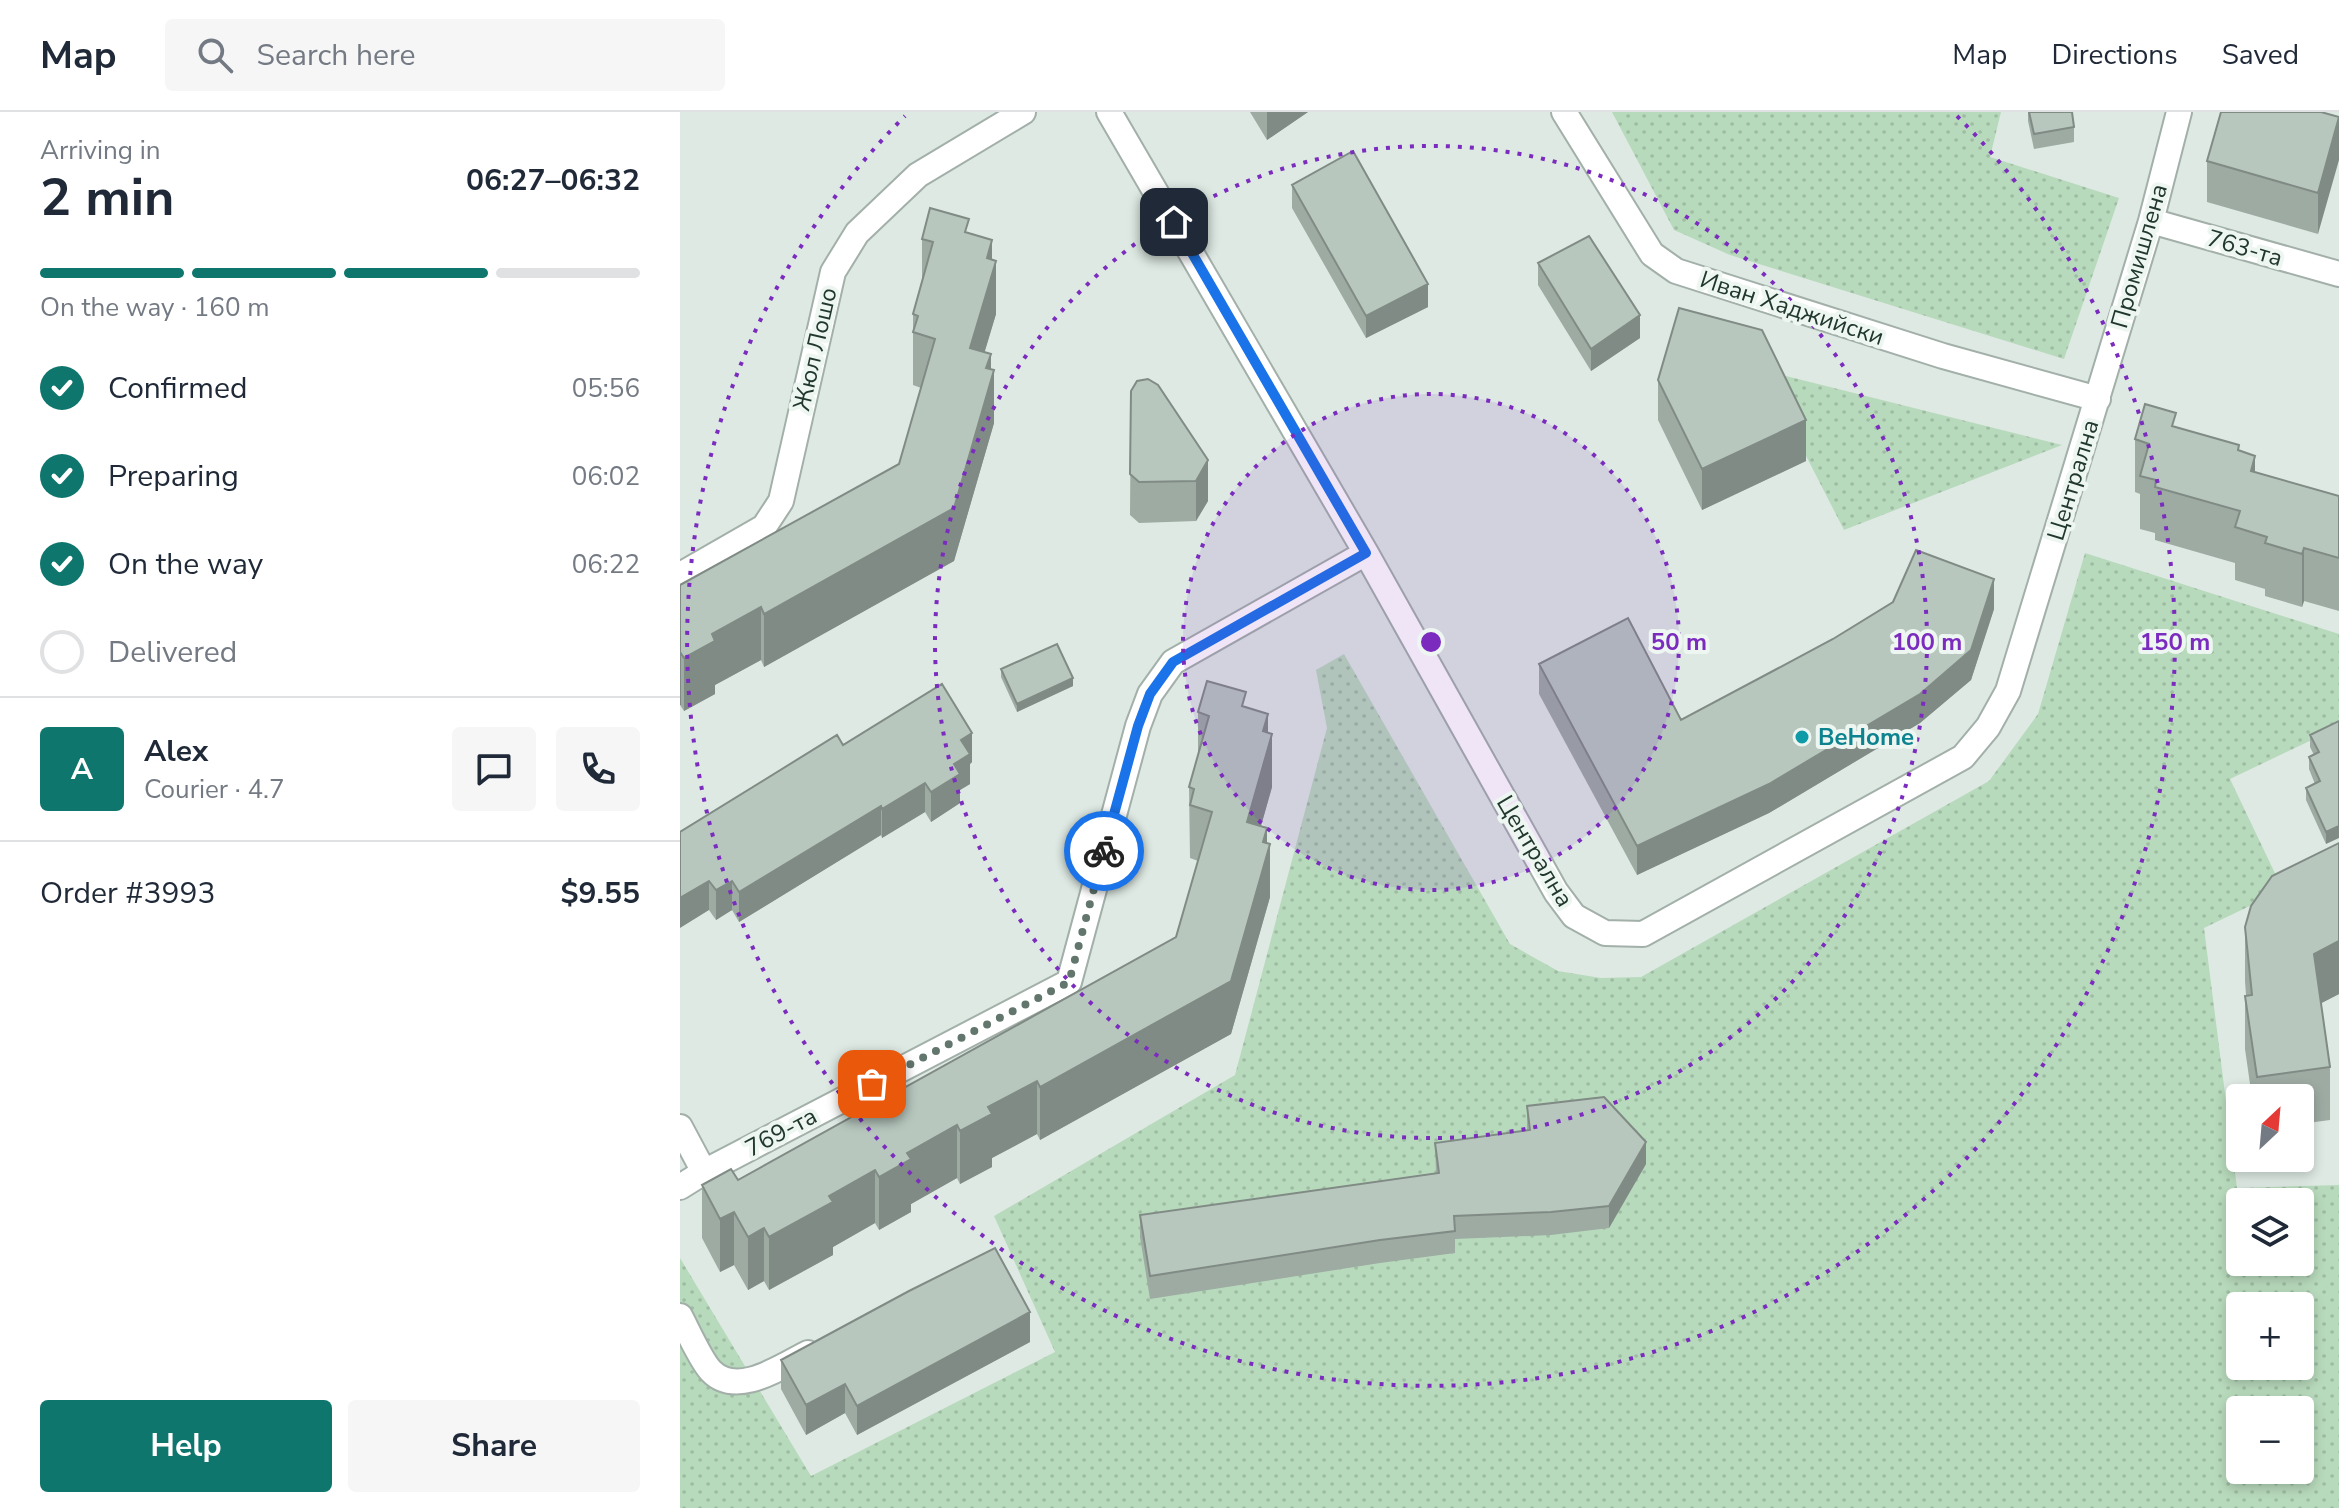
<!DOCTYPE html>
<html lang="en">
<head>
<meta charset="utf-8">
<style>
  :root { --surface:#fff; --page:#f6f6f7; --text:#1f2937; --muted:#747a83; --line:#e0e1e3; --accent:#0f766e }
  body { margin:0; font-family:"Nunito Sans",sans-serif; background:var(--page); color:var(--text); height:100vh; display:flex; flex-direction:column; font-size:30px; white-space:nowrap }
  * { box-sizing:border-box; margin:0 }
  p { font-size:26px; color:var(--muted) }
  .icon { flex:none; width:44px; height:44px; fill:none; stroke:currentColor; stroke-width:2; stroke-linecap:round; stroke-linejoin:round }
  .map { position:relative; flex:1; overflow:hidden }
  .details { display:flex; flex-direction:column; background:var(--surface); width:680px }
  .details>* { flex:none }
  .needle { width:52px; rotate:26deg }
  .fabs { position:absolute; left:1546px; top:972px; display:grid; gap:16px }
  .fabs a { display:grid; place-items:center; width:88px; height:88px; border-radius:8px; background:var(--surface); box-shadow:0 4px 12px #0003; font-size:40px }
  .pin { position:absolute; display:grid; place-items:center; width:68px; height:68px; color:#fff; margin:-34px; border-radius:16px; box-shadow:0 4px 12px #0006 }
  .courier { position:absolute; display:grid; place-items:center; width:80px; height:80px; margin:-40px; border:6px solid #1a73e8; border-radius:50%; background:#fff; color:#222; box-shadow:0 2px 10px #0007 }
  .summary em { font-style:normal; font-weight:700 }
  .summary div { display:flex; flex-direction:column-reverse }
  .summary { display:flex; align-items:center; justify-content:space-between; height:136px; padding:0 40px }
  h1 { font-size:52px; font-weight:700; line-height:60px }
  .bar { display:grid; grid-template-columns:repeat(4,1fr); gap:12px 8px; align-content:center; height:96px; padding:0 40px }
  .bar i { height:10px; border-radius:6px; background:var(--line) }
  .bar .active { background:var(--accent) }
  .bar p { grid-column:span 4 }
  .line { display:flex; align-items:center; gap:20px; padding:0 40px; border-top:2px solid var(--line) }
  .line div { flex:1 }
  .round { display:grid; place-items:center; flex:none; width:84px; height:84px; border-radius:8px; background:var(--page) }
  ol { padding:0 40px; list-style:none }
  li { display:flex; align-items:center; gap:24px; height:88px }
  li p { margin-inline-start:auto }
  li .icon { padding:8px; border-radius:50%; background:var(--accent); color:#fff; stroke-width:4 }
  li:last-child { color:var(--muted) }
  li i { width:44px; height:44px; border:4px solid var(--line); border-radius:50% }
  .cta { display:flex; gap:16px; margin-top:auto; padding:16px 40px }
  .cta a { flex:1; height:92px; border-radius:8px; background:var(--accent); color:#fff; font-size:32px; font-weight:700; line-height:92px; text-align:center }
  .cta a+a { background:var(--page); color:var(--text) }
  header { display:flex; align-items:center; gap:48px; box-sizing:border-box; height:112px; padding:0 40px; background:var(--surface); border-bottom:2px solid var(--line) }
  header strong { font-size:38px }
  nav { display:flex; gap:44px; margin-inline-start:auto; font-size:28px }
  .search { width:560px; height:72px; background:var(--page); display:flex; align-items:center; gap:20px; box-sizing:border-box; padding:0 28px; border-radius:8px; color:var(--muted); font-size:30px }
  main { display:flex; flex:1; min-height:0 }
  .map>svg:first-child { display:block }
</style>
</head>
<body>
<header>
<strong>Map</strong>
<div class="search"><svg class="icon" aria-label="search" viewBox="0 0 24 24"><circle cx="10" cy="10" r="6"/><path d="M15 15l6 6"/></svg>Search here</div>
<nav><a>Map</a><a>Directions</a><a>Saved</a></nav>
</header>
<main>
<section class="details">
<div class="summary"><div><h1>2 min</h1><p>Arriving in</p></div><em>06:27–06:32</em></div>
<div class="bar"><i class="active"></i><i class="active"></i><i class="active"></i><i></i><p>On the way · 160 m</p></div>
<ol>
<li><svg class="icon" aria-label="check" viewBox="0 0 24 24"><path d="M5 12l5 5 9-10"/></svg>Confirmed<p>05:56</p></li>
<li><svg class="icon" aria-label="check" viewBox="0 0 24 24"><path d="M5 12l5 5 9-10"/></svg>Preparing<p>06:02</p></li>
<li><svg class="icon" aria-label="check" viewBox="0 0 24 24"><path d="M5 12l5 5 9-10"/></svg>On the way<p>06:22</p></li>
<li><i></i>Delivered</li>
</ol>
<div class="line" style="height:144px"><b class="round" style="background:var(--accent);color:#fff">A</b><div><b>Alex</b><p>Courier · 4.7</p></div><a class="round"><svg class="icon" aria-label="chat" viewBox="0 0 24 24"><path d="M4 5h16v11H9l-5 4z"/></svg></a><a class="round"><svg class="icon" aria-label="phone" viewBox="0 0 24 24"><path d="M5 4h4l2 5-3 2q2 4 5 5l2-3 5 2v4C11 20 4 13 5 4z"/></svg></a></div>
<div class="line" style="height:104px"><div>Order #3993</div><b>$9.55</b></div>
<div class="cta"><a>Help</a><a>Share</a></div>
</section>
<div class="map">
<svg width="1659" height="1396" viewBox="0 0 1659 1396">
  <defs>
    <pattern id="grass-dots" width="8" height="8" patternUnits="userSpaceOnUse" patternTransform="scale(2)"><rect width="8" height="8" fill="#b8dabc"/><path d="M2 2h.1M6 6h.1" fill="none" stroke="#9ebca2" stroke-width="1.8" stroke-linecap="round"/></pattern>
  </defs>
  <rect width="100%" height="100%" fill="#dee9e3"/>
  <path fill="url(#grass-dots)" fill-rule="evenodd" d="M 932,0 L 1321,0 L 1310,45 L 1439,86 L 1384,247 L 1050,143 L 994,118 Z
    M 1082,258 L 1382,333 L 1164,418 Z
    M 1405,441 L 1659,522 L 1659,615 L 1550,667 L 1603,778 L 1524,816 L 1557,1076 L 1659,1073 L 1659,1396 L 0,1396 L 0,1146 L 131,1364 L 375,1240 L 314,1104 L 555,963 L 647,616 L 636,558 L 664,542 L 830,832 L 878,859 L 921,866 L 961,865 L 1309,669 L 1358,602 ZM 1560,1090 L 1620,1090 L 1620,1150 L 1560,1150 ZM 1560,1194 L 1620,1194 L 1620,1254 L 1560,1254 ZM 1560,1298 L 1620,1298 L 1620,1358 L 1560,1358 Z"/>
  <g fill="none" stroke-linecap="round" stroke-linejoin="round">
    <defs>
      <path id="minor" d="M 429,0 L 686,441 L 876,780 L 894,804 L 925,821 L 963,822 L 1283,645 L 1308,615 L 1328,579 L 1471,109 L 1499,0
        M 884,0 L 972,142 L 996,159 L 1263,244 L 1418,287
        M 1471,109 L 1659,162
        M 0,463 L 84,415 L 101,389 L 153,160 L 177,121 L 238,63 L 343,0
        M 0,1015 L 24,1060
        M 0,1075 L 24,1060 L 389,870 L 458,614 L 470,582 L 493,550 L 686,441
        M 0,1204 C 7,1217 21,1249 31,1259 C 57,1286 102,1254 128,1241"/>
    </defs>
    <use href="#minor" stroke="#a2b0a9" stroke-width="28"/>
    <use href="#minor" stroke="#fff" stroke-width="24"/>
  </g>
  <path fill="#9daba3" d="M 570,0 L 628,0 L 587,28 Z
    M 1348,0 L 1392,0 L 1394,15 L 1394,30 L 1354,37 L 1348,9 Z
    M 1641,0 L 1638,122 L 1527,90 L 1527,49 Z
    M 612,73 L 748,195 L 686,226 L 612,96 Z
    M 289,122 L 312,148 L 316,202 L 304,241 L 311,257 L 314,311 L 274,449 L 84,555 L 81,548 L 35,573 L 35,582 L 4,599 L 0,593 L 0,473 L 219,352 L 241,276 L 233,273 L 233,202 L 242,170 L 242,127 Z
    M 858,151 L 960,226 L 911,259 L 858,173 Z
    M 978,268 L 1126,349 L 1022,398 L 978,308 Z
    M 457,269 L 528,389 L 516,409 L 459,411 L 450,403 L 451,279 Z
    M 1496,315 L 1559,339 L 1575,360 L 1659,384 L 1659,499 L 1624,489 L 1622,495 L 1585,484 L 1585,477 L 1555,468 L 1555,451 L 1475,428 L 1475,421 L 1460,417 L 1460,382 L 1455,380 L 1455,327 Z
    M 1314,497 L 1291,568 L 1240,611 L 1089,701 L 957,763 L 859,582 L 859,552 L 1001,608 Z
    M 321,557 L 393,574 L 337,600 L 321,565 Z
    M 566,595 L 588,621 L 592,675 L 581,714 L 587,731 L 590,785 L 551,922 L 360,1028 L 357,1022 L 312,1046 L 312,1055 L 280,1072 L 277,1066 L 231,1092 L 231,1100 L 199,1118 L 195,1111 L 153,1135 L 153,1143 L 89,1178 L 84,1169 L 68,1178 L 54,1153 L 40,1160 L 22,1126 L 22,1073 L 58,1068 L 496,825 L 518,749 L 510,746 L 509,675 L 518,644 L 518,600 Z
    M 1659,609 L 1646,732 L 1626,688 L 1626,676 L 1635,672 L 1629,657 L 1629,645 L 1634,643 L 1630,635 L 1630,623 Z
    M 163,633 L 292,650 L 290,652 L 290,672 L 280,678 L 280,691 L 251,710 L 245,700 L 202,726 L 201,723 L 59,810 L 52,798 L 36,808 L 29,798 L 0,720 Z
    M 1565,815 L 1659,882 L 1641,891 L 1650,955 L 1650,1008 L 1620,1012 L 1620,986 L 1572,986 L 1565,937 L 1565,884 L 1566,883 L 1565,869 Z
    M 847,994 L 966,1052 L 929,1116 L 871,1123 L 775,1127 L 775,1141 L 700,1151 L 470,1187 L 460,1125 L 460,1103 L 756,1061 L 755,1031 L 847,1019 Z
    M 350,1230 L 177,1323 L 165,1301 L 126,1323 L 101,1277 L 101,1248 Z"/>
  <path fill="#808b85" d="M 587,0 L 628,0 L 587,28 Z
    M 1659,7 L 1659,48 L 1638,122 L 1638,81 Z
    M 312,128 L 312,162 L 316,149 L 316,202 L 290,289 L 290,236 L 307,146 Z
    M 748,172 L 748,195 L 686,226 L 686,204 Z
    M 960,203 L 960,226 L 911,259 L 911,237 Z
    M 311,242 L 311,269 L 314,258 L 314,311 L 274,449 L 84,555 L 84,502 L 306,256 Z
    M 1126,308 L 1126,349 L 1022,398 L 1022,357 Z
    M 1575,344 L 1575,397 L 1571,359 Z
    M 528,348 L 528,389 L 516,409 L 516,369 Z
    M 1624,436 L 1624,489 L 1622,495 L 1622,442 Z
    M 1314,467 L 1314,497 L 1291,568 L 1240,611 L 1089,701 L 957,763 L 957,734 Z
    M 81,495 L 81,548 L 35,573 L 35,582 L 4,599 L 4,546 L 32,522 Z
    M 1,539 L 1,593 L 0,593 L 0,540 Z
    M 393,566 L 393,574 L 337,600 L 337,592 Z
    M 588,602 L 588,635 L 592,622 L 592,675 L 567,763 L 567,710 L 583,619 Z
    M 292,621 L 292,650 L 290,652 L 290,672 L 280,678 L 280,691 L 251,710 L 251,680 L 281,628 Z
    M 245,671 L 245,700 L 202,726 L 202,697 Z
    M 201,694 L 201,723 L 59,810 L 59,780 Z
    M 1659,714 L 1659,726 L 1646,732 L 1646,720 Z
    M 587,716 L 587,743 L 590,732 L 590,785 L 551,922 L 360,1028 L 360,975 L 583,730 Z
    M 29,769 L 29,798 L 0,816 L 0,786 Z
    M 52,769 L 52,798 L 36,808 L 36,778 Z
    M 1659,829 L 1659,882 L 1634,895 L 1634,842 Z
    M 357,969 L 357,1022 L 312,1046 L 312,1055 L 280,1072 L 280,1019 L 308,995 Z
    M 277,1013 L 277,1066 L 231,1092 L 231,1100 L 199,1118 L 199,1065 L 227,1041 Z
    M 966,1030 L 966,1052 L 929,1116 L 929,1094 Z
    M 195,1058 L 195,1111 L 153,1135 L 153,1143 L 89,1178 L 89,1125 L 149,1084 Z
    M 54,1100 L 54,1153 L 40,1160 L 40,1107 Z
    M 84,1116 L 84,1169 L 68,1178 L 68,1125 Z
    M 350,1200 L 350,1230 L 177,1323 L 177,1294 Z
    M 165,1272 L 165,1301 L 126,1323 L 126,1293 Z"/>
  <path fill="#b7c7be" stroke="#808b85" stroke-width="2" d="M 1349,0 L 1392,0 L 1394,15 L 1354,22 Z
    M 1541,0 L 1641,0 L 1659,5 L 1638,81 L 1527,49 Z
    M 673,39 L 748,172 L 686,204 L 612,73 Z
    M 250,96 L 289,107 L 285,120 L 312,128 L 307,146 L 316,149 L 290,236 L 311,242 L 306,256 L 314,258 L 274,396 L 84,502 L 81,495 L 32,522 L 35,529 L 4,546 L 0,540 L 0,473 L 219,352 L 255,227 L 233,220 L 238,204 L 233,202 L 253,130 L 242,127 Z
    M 909,124 L 960,203 L 911,237 L 858,151 Z
    M 999,196 L 1082,218 L 1126,308 L 1022,357 L 978,268 Z
    M 468,267 L 478,273 L 528,348 L 516,369 L 459,370 L 450,362 L 451,279 L 457,269 Z
    M 1465,292 L 1496,301 L 1492,314 L 1559,333 L 1558,338 L 1575,344 L 1571,359 L 1659,384 L 1659,446 L 1624,436 L 1622,442 L 1585,431 L 1587,425 L 1555,415 L 1560,399 L 1475,375 L 1476,368 L 1460,364 L 1469,332 L 1455,327 Z
    M 1236,438 L 1314,467 L 1291,538 L 1240,582 L 1089,672 L 957,734 L 859,552 L 948,506 L 1001,608 L 1153,527 L 1213,490 Z
    M 377,532 L 393,566 L 337,592 L 321,557 Z
    M 527,569 L 566,580 L 562,594 L 588,602 L 583,619 L 592,622 L 567,710 L 587,716 L 583,730 L 590,732 L 551,869 L 360,975 L 357,969 L 308,995 L 312,1002 L 280,1019 L 277,1013 L 227,1041 L 231,1047 L 199,1065 L 195,1058 L 149,1084 L 153,1090 L 89,1125 L 84,1116 L 68,1125 L 54,1100 L 40,1107 L 22,1073 L 51,1057 L 58,1068 L 496,825 L 532,700 L 510,693 L 514,677 L 509,675 L 529,604 L 518,600 Z
    M 262,572 L 292,621 L 281,628 L 290,642 L 274,652 L 280,662 L 251,680 L 245,671 L 202,697 L 201,694 L 59,780 L 52,769 L 36,778 L 29,769 L 0,786 L 0,720 L 157,623 L 163,633 Z
    M 1659,609 L 1659,714 L 1646,720 L 1626,676 L 1640,669 L 1629,645 L 1639,640 L 1630,623 Z
    M 1659,731 L 1659,829 L 1634,842 L 1650,955 L 1577,965 L 1565,884 L 1572,883 L 1565,815 L 1571,794 L 1592,764 Z
    M 924,985 L 966,1030 L 929,1094 L 871,1100 L 774,1104 L 775,1119 L 700,1128 L 470,1164 L 460,1103 L 759,1061 L 755,1031 L 850,1018 L 847,994 Z
    M 315,1136 L 350,1200 L 177,1294 L 165,1272 L 126,1293 L 101,1248 L 229,1179 Z"/>
  <g fill="none" stroke-linecap="round" stroke-linejoin="round">
    <path stroke="#63766d" stroke-width="8" stroke-dasharray="0 14.4" d="M 192,972 L 389,870 L 424,739"/>
    <path stroke="#1a73e8" stroke-width="10" d="M 424,739 L 458,614 L 470,582 L 493,550 L 686,441 L 494,110"/>
  </g>
  <circle cx="751" cy="530" r="248" fill="#7b2cbf" fill-opacity=".12"/>
  <g fill="none" stroke="#7b2cbf" stroke-width="4" stroke-dasharray="4 8">
    <circle cx="751" cy="530" r="248"/>
    <circle cx="751" cy="530" r="496"/>
    <path d="M1277 4A744 744 0 1 1 225 4"/>
  </g>
  <circle fill="#0f9aa8" stroke="#eef6f1" stroke-width="3" cx="1122" cy="625" r="8"/>
  <g text-anchor="middle" stroke-width="8" stroke-linejoin="round" paint-order="stroke">
    <g font-size="24" fill="#21382e" stroke="#eef6f1">
      <text transform="translate(1565 136) rotate(16)" y="8">763-та</text>
      <text transform="translate(1459 144) rotate(-74)" y="8">Промишлена</text>
      <text transform="translate(1112 196) rotate(18)" y="8">Иван Хаджийски</text>
      <text transform="translate(135 237) rotate(-77)" y="8">Жюл Лошо</text>
      <text transform="translate(1393 368) rotate(-73)" y="8">Централна</text>
      <text transform="translate(855 739) rotate(59)" y="8">Централна</text>
      <text transform="translate(101 1020) rotate(-28)" y="8">769-та</text>
    </g>
    <g font-size="24" font-weight="bold" fill="#0d838f" stroke="#eef6f1" text-anchor="start">
      <text x="1138" y="633">BeHome</text>
    </g>
  </g>
  <circle cx="751" cy="530" r="12" fill="#7b2cbf" stroke="#eef6f1" stroke-width="4"/>
  <g font-size="24" text-anchor="middle" font-weight="bold" fill="#7b2cbf" stroke="#eef6f1" stroke-width="8" stroke-linejoin="round" paint-order="stroke">
    <text x="999" y="538">50 m</text>
    <text x="1247" y="538">100 m</text>
    <text x="1495" y="538">150 m</text>
  </g>
</svg>
<div class="fabs">
<a><svg class="needle" viewBox="-14 -14 28 28"><path d="M0-13l5 13h-10z" fill="#e53935"/><path d="M0 13l5-13h-10z" fill="#747a83"/></svg></a>
<a><svg class="icon" aria-label="layers" viewBox="0 0 24 24"><path d="M12 4l9 5-9 5-9-5zM3 14l9 5 9-5"/></svg></a>
<a>+</a>
<a>−</a>
</div>
<div class="pin" style="left:192px;top:972px;background:#ea580c"><svg class="icon" aria-label="bag" viewBox="0 0 24 24"><path d="M5 8h14l-1 12H6zM9 8a3 3 0 0 1 6 0"/></svg></div>
<div class="pin" style="left:494px;top:110px;background:#1f2937"><svg class="icon" aria-label="home" viewBox="0 0 24 24"><path d="M3 11l9-7 9 7M6 9v11h12V9"/></svg></div>
<div class="courier" style="left:424px;top:739px"><svg class="icon" aria-label="bike" viewBox="0 0 24 24"><circle cx="6" cy="16" r="4"/><circle cx="18" cy="16" r="4"/><path d="M6 16l4-8h5l3 8M10 8l3 8H6M13 5h3"/></svg></div>
</div>
</main>
</body>
</html>
